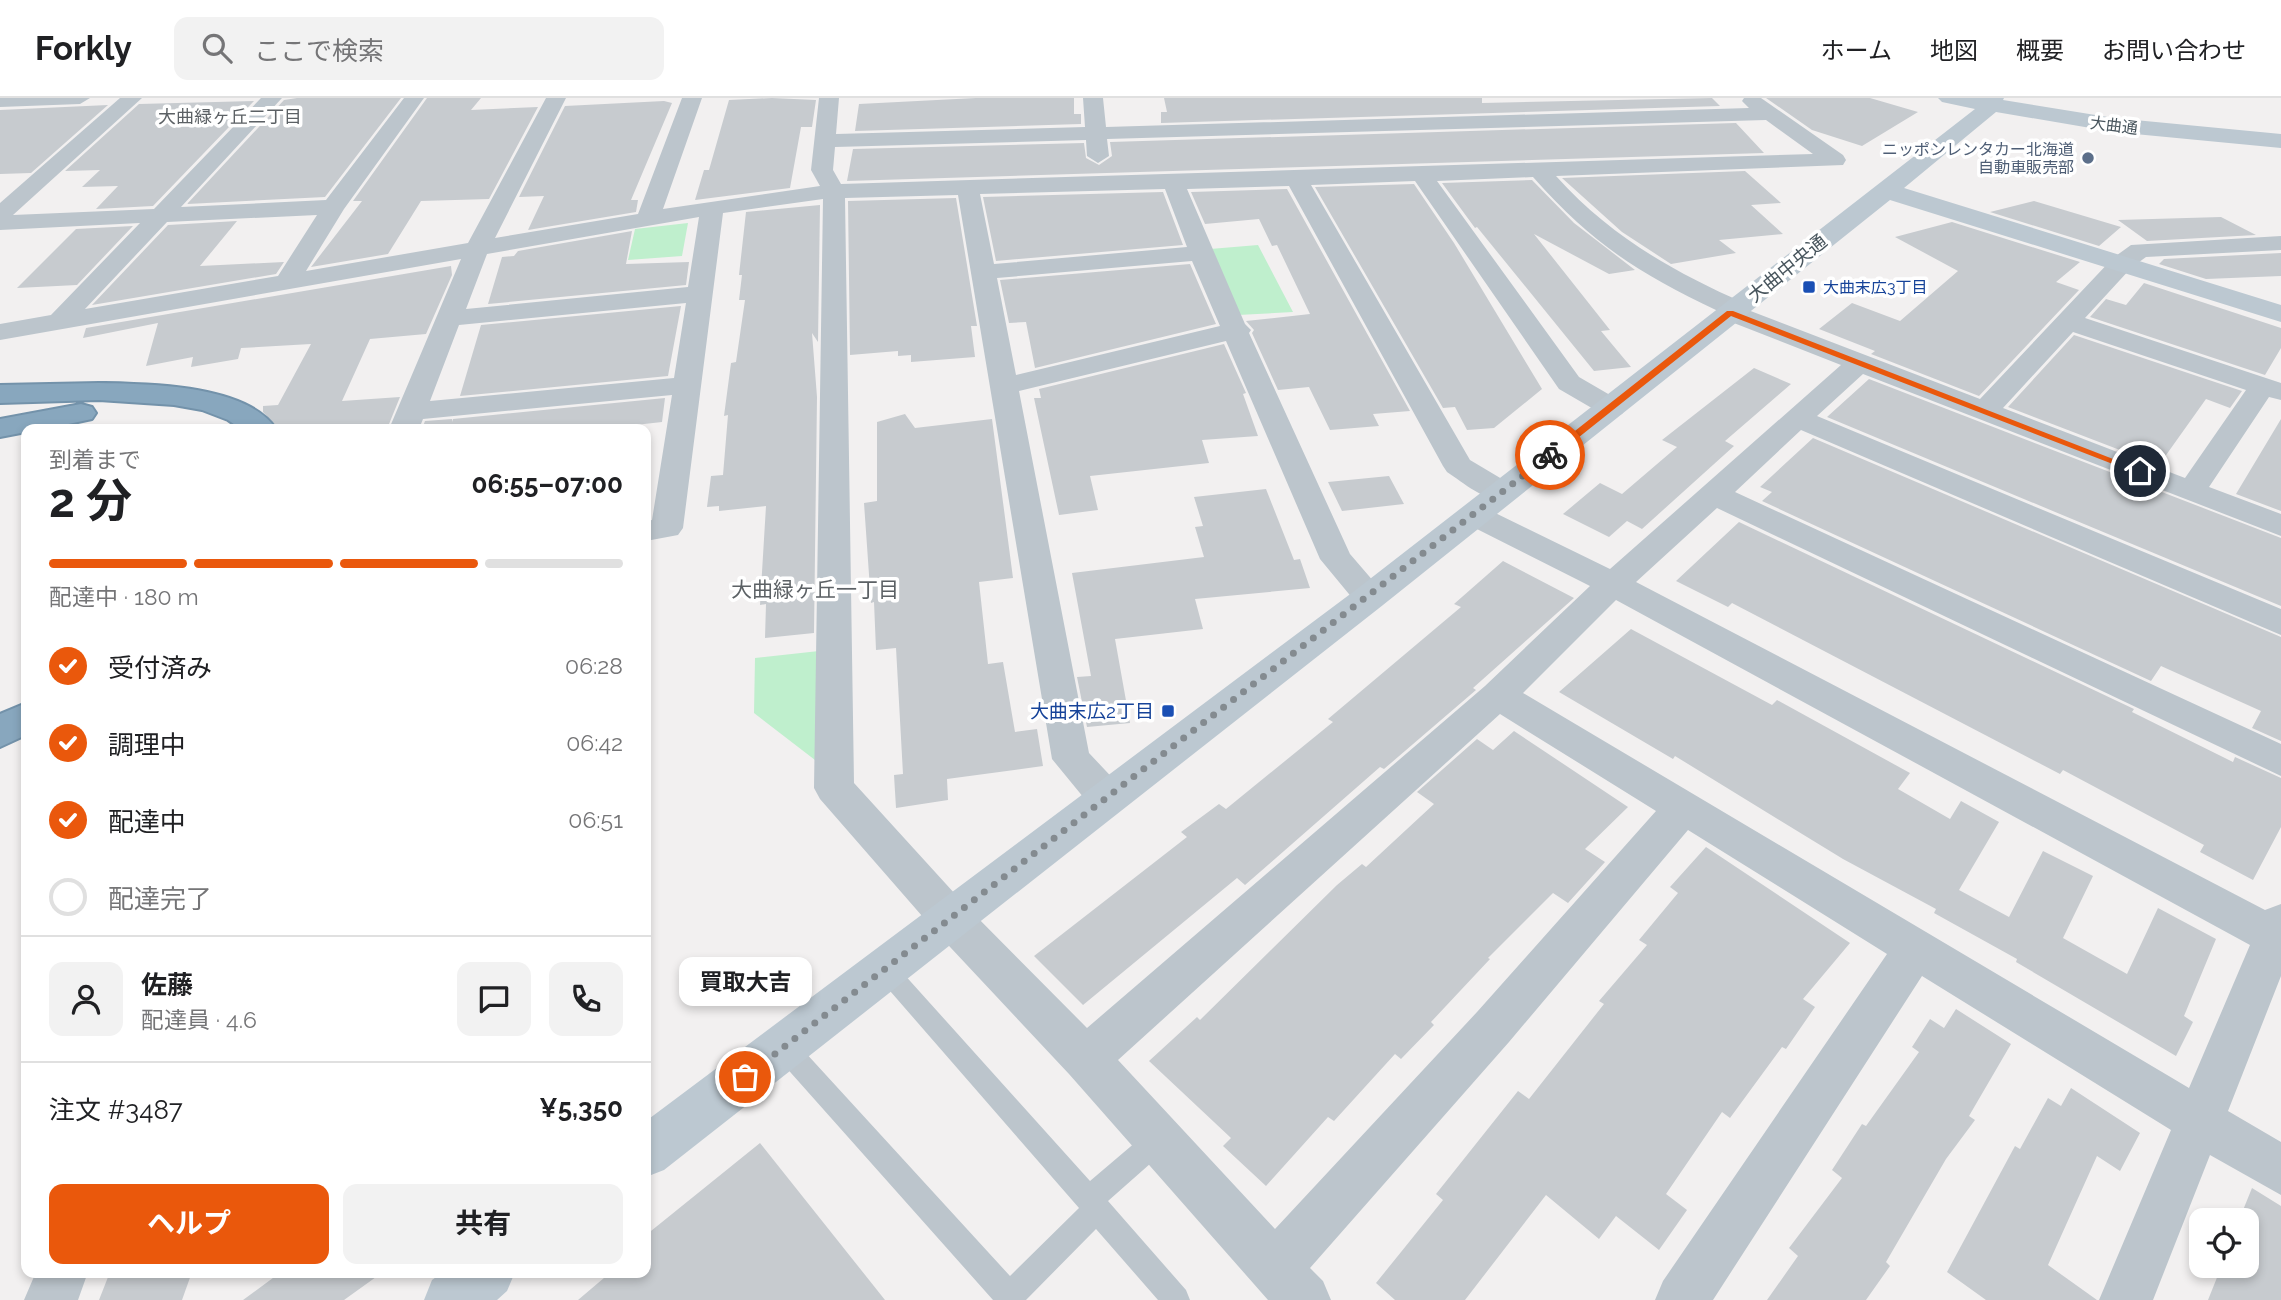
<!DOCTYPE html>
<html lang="ja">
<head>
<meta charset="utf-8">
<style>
  :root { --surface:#fff; --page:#f2f2f2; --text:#202124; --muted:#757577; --line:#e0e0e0; --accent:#ea580c }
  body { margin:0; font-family:Raleway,"Noto Sans JP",sans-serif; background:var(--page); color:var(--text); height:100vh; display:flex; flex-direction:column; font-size:26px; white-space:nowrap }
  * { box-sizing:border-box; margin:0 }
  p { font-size:23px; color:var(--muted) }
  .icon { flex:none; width:38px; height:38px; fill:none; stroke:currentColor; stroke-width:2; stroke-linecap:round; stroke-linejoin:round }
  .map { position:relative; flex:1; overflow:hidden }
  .details { position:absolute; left:21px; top:326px; width:630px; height:854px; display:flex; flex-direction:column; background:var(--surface); border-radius:14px; box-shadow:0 4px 10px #0003 }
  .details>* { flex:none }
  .tools { position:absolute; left:2189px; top:1110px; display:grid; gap:14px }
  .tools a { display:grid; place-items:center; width:70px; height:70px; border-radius:14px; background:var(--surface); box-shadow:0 4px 10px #0003; font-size:35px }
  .pin { position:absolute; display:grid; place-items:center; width:60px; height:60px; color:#fff; margin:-30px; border:4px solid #fff; border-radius:50%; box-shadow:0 2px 7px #0007 }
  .courier { position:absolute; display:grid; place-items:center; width:70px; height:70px; margin:-35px; border:5px solid #ea580c; border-radius:50%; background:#fff; color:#222; box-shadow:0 2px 9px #0007 }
  .bubble { position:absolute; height:49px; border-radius:14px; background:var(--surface); box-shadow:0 4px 10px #0003; font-size:23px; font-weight:700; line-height:49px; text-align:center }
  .summary em { font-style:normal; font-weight:700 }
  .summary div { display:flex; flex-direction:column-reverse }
  .summary { display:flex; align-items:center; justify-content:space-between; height:119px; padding:0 28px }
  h1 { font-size:46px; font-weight:700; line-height:52px }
  .bar { display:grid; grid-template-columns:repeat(4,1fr); gap:10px 7px; align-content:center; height:84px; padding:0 28px }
  .bar i { height:9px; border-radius:5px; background:var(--line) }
  .bar .selected { background:var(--accent) }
  .bar p { grid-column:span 4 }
  .line { display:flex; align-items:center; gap:18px; padding:0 28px; border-top:2px solid var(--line) }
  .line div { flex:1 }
  .round { display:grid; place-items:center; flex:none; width:74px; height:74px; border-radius:14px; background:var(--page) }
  ol { padding:0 28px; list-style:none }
  li { display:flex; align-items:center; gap:21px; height:77px }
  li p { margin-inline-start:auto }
  li .icon { padding:7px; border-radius:50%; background:var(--accent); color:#fff; stroke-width:4 }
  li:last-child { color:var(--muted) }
  li i { width:38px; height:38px; border:4px solid var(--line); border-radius:50% }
  .cta { display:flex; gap:14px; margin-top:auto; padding:14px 28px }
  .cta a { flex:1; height:80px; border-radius:14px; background:var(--accent); color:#fff; font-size:28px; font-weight:700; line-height:80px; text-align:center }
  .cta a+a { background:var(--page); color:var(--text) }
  header { display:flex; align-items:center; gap:42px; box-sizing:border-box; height:98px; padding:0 35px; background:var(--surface); border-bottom:2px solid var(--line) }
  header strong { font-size:33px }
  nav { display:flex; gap:38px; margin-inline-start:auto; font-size:24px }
  .search { width:490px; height:63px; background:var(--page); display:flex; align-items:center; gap:18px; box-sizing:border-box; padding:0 24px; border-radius:14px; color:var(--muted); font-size:26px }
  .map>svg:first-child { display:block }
</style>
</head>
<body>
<header>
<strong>Forkly</strong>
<div class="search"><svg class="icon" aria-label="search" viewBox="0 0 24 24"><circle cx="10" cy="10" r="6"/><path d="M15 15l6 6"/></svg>ここで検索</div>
<nav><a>ホーム</a><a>地図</a><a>概要</a><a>お問い合わせ</a></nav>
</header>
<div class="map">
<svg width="2281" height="1202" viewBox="0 0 2281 1202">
  <rect width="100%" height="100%" fill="#f2f0f0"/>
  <path fill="#bfefcd" d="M 688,125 L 682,158 L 628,162 L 635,131 Z
    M 1258,147 L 1293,214 L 1238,217 L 1210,151 Z
    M 819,553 L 815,662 L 754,615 L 755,560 Z"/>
  <path fill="#c7cbcf" d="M 297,0 L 401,0 L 325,99 L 187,106 L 284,2 Z
    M 427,0 L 481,0 L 471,12 L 538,9 L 489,101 L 421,103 L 388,156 L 311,169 L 362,103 L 353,103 Z
    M 772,0 L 816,2 L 812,29 L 801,29 L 790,90 L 695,102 L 704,72 L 709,72 L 729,2 Z
    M 976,0 L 1074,0 L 1074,16 L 1081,16 L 1081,26 L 855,33 L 859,6 Z
    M 1164,0 L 1482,0 L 1482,5 L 1712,0 L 1720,8 L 1161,25 L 1161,14 L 1167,14 Z
    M 1766,0 L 1870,0 L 1918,14 L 1862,48 L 1812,32 Z
    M 254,3 L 153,108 L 96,111 L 118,88 L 82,89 L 100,72 L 65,73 L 139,6 Z
    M 664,3 L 672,5 L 631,102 L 638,102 L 636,114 L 528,132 L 544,98 L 519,99 L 565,8 Z
    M 108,7 L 31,75 L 0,76 L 0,12 Z
    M 1736,25 L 1764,55 L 847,83 L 853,51 L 1084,45 L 1086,60 L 1099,67 L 1112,58 L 1110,44 Z
    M 1745,73 L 1781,105 L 1751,107 L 1783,136 L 1719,142 L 1736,155 L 1671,166 L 1622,134 L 1562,80 Z
    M 1532,82 L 1574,125 L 1635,172 L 1609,176 L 1534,136 L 1610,232 L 1601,233 L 1631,269 L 1594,273 L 1477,129 L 1475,130 L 1442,85 Z
    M 1414,86 L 1454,145 L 1542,291 L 1494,330 L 1467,332 L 1455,309 L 1443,310 L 1315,89 Z
    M 1287,91 L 1410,313 L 1373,316 L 1379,328 L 1330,332 L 1309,289 L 1278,292 L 1252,235 L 1254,232 L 1246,223 L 1310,216 L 1277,147 L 1272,148 L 1259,121 L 1205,126 L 1191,94 Z
    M 1163,94 L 1183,147 L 996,163 L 983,99 Z
    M 956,100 L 977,228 L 971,228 L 975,259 L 911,264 L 911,257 L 898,258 L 898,253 L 850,257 L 848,103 Z
    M 2034,103 L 2121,129 L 2099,148 L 1990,114 Z
    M 820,107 L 818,244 L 812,235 L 817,299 L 814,535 L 765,540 L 766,506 L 760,507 L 766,408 L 719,413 L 719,408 L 707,409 L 711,378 L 723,377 L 728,317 L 724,318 L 731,265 L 736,264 L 745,202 L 739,202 L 742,177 L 739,177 L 746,114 Z
    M 2221,119 L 2256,137 L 2147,143 L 2118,122 Z
    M 237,123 L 200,168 L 284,164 L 276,176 L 92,207 L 168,127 Z
    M 1952,124 L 2080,164 L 2056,184 L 2079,192 L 1979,298 L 1871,256 L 1875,253 L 1819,231 L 1852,205 L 1900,223 L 1958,173 L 1895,139 Z
    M 133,128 L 77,187 L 17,190 L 76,131 Z
    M 632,133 L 626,166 L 689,164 L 686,187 L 488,206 L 502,159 L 514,158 L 518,153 Z
    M 2281,155 L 2281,178 L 2206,181 L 2159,166 L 2164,161 Z
    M 1190,166 L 1216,226 L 1035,270 L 1026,224 L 1009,225 L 1000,182 Z
    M 451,168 L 452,177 L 426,236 L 370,241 L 342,303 L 400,299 L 387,331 L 279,331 L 263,314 L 263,308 L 278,307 L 311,246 L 241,250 L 238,261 L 191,269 L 193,259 L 146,268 L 158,225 L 83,240 L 86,230 Z
    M 2144,185 L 2281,230 L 2281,250 L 2265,277 L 2090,219 L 2106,201 L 2126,207 Z
    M 681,208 L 668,278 L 460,298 L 481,227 Z
    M 2074,237 L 2242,293 L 2230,310 L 2206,301 L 2159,367 L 2008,309 Z
    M 1224,246 L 1246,295 L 1243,296 L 1258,338 L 1202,342 L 1209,365 L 1090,378 L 1098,412 L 1059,417 L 1034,300 L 1041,300 L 1039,291 Z
    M 1754,270 L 1791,286 L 1725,343 L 1734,348 L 1642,431 L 1627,423 L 1609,439 L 1563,416 L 1600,385 L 1622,396 L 1677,349 L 1662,342 Z
    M 1869,281 L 2281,440 L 2281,508 L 1827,319 Z
    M 665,300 L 662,324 L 600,331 L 422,331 L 425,323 L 452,321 L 452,324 L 453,321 Z
    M 905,316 L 915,330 L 992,321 L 1013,480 L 979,484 L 988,566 L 1003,564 L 1015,634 L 1037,631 L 1043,668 L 947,681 L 948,702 L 896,710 L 894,677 L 903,676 L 896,550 L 876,552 L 874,504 L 871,505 L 864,405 L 877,403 L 877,324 Z
    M 2281,321 L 2281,413 L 2236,396 Z
    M 1813,340 L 2281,539 L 2281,643 L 2252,630 L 2261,613 L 2161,568 L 2151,583 L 1762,403 L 1772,394 L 1760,389 Z
    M 1389,378 L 1404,406 L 1342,413 L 1328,384 Z
    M 1266,391 L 1294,462 L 1300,461 L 1310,490 L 1195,501 L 1203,531 L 1115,541 L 1130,625 L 1087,629 L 1077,579 L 1091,578 L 1072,475 L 1204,459 L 1195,429 L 1203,428 L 1194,399 Z
    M 1739,424 L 2134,611 L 2132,614 L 2233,664 L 2235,659 L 2281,680 L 2281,729 L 2253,782 L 2200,754 L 2204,747 L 2063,672 L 2060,676 L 1732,505 L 1728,509 L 1676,483 Z
    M 1503,463 L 1574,500 L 1473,590 L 1476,592 L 1384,671 L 1380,669 L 1245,787 L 1237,780 L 1083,907 L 1034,858 L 1187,739 L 1181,734 L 1219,706 L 1226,711 L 1333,624 L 1328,621 L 1461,509 L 1454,506 Z
    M 1631,531 L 1772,607 L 1777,602 L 1910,675 L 1898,691 L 1950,721 L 1961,703 L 1999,724 L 1959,792 L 2009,819 L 2043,753 L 2093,778 L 2063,840 L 2127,876 L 2158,810 L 2216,841 L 2184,918 L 2193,924 L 2176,958 L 2016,864 L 2017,861 L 1934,815 L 1936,811 L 1843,761 L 1675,658 L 1673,661 L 1559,594 Z
    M 1514,633 L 1628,709 L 1585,751 L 1605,764 L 1568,805 L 1553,795 L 1488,860 L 1490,861 L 1431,924 L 1434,927 L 1401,961 L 1395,956 L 1334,1023 L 1328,1019 L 1266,1088 L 1223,1048 L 1231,1040 L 1149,963 L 1197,919 L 1200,922 L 1337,787 L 1362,766 L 1366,769 L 1434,706 L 1417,694 L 1477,641 L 1493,652 Z
    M 1706,749 L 1850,845 L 1803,901 L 1815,909 L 1786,951 L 1782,949 L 1730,1020 L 1722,1014 L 1666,1096 L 1687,1112 L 1659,1152 L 1616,1118 L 1599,1141 L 1546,1097 L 1465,1202 L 1395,1202 L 1376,1185 L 1443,1102 L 1436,1096 L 1518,993 L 1529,1001 L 1604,906 L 1599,903 L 1647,847 L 1639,842 L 1678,795 L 1670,789 Z
    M 1956,911 L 2011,946 L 1969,1018 L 1975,1022 L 1946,1061 L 1886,1164 L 1890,1168 L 1866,1202 L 1767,1202 L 1798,1158 L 1789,1150 L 1842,1080 L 1832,1072 L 1862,1026 L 1866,1028 L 1919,954 L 1912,949 L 1930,921 L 1944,930 Z
    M 2071,990 L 2140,1035 L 2120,1073 L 2097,1058 L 2048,1167 L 2097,1202 L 1986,1202 L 1947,1174 L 2015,1048 L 2020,1051 L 2048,1000 L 2061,1008 Z
    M 760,1045 L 885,1202 L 578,1202 L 611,1174 L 646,1174 L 646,1137 Z
    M 2252,1090 L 2281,1108 L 2281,1202 L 2208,1202 L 2222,1167 L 2247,1167 L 2247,1122 L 2239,1122 Z
    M 110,1174 L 192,1174 L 182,1202 L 99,1202 Z
    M 281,1174 L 383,1174 L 344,1202 L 243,1202 Z"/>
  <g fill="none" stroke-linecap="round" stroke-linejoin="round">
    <defs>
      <path id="highway" d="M 99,285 C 147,286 246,286 276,331 L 241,331 L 228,322 L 202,312 L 174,307 L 99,302 L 0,305 L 0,287 Z
        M 81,306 L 92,309 L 96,315 L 92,321 L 45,331 L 26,331 L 26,334 L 0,339 L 0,321 Z
        M 26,605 L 26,637 L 0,649 L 0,616 Z"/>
    </defs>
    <use href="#highway" stroke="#7392aa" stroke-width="4"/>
    <path fill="#bcc5cc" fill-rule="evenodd" d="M 885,861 L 893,864 L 1090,1083 L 1150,1032 L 1159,1029 L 1168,1032 L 1172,1041 L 1168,1050 L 1108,1103 L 1186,1192 L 1190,1202 L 1158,1202 L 1096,1131 L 1026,1202 L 993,1202 L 775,957 L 772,949 L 775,941 L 784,938 L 793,941 L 1010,1178 L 1079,1110 L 877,878 L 873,871 L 877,864 Z"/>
    <path fill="#bcc5cc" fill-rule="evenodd" d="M 0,0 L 90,0 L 80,6 L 0,9 Z
      M 120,0 L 142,0 L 13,117 L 154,111 L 261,0 L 282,0 L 181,109 L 326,102 L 404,0 L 424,0 L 344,111 L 306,173 L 468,145 L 546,0 L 566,0 L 495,140 L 638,116 L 682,0 L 702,0 L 663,111 L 820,88 L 811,72 L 819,0 L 839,0 L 836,36 L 1085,29 L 1083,0 L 1103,0 L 1106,29 L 1749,10 L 1742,3 L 1744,0 L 1761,0 L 1843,57 L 1846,62 L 1843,67 L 1556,78 C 1610,138 1672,173 1744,205 L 1748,212 L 1980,301 L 2113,160 L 2131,147 L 2281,138 L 2281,152 L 2146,159 L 2131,170 L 2085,220 L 2281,285 L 2281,302 L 2269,299 L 2209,389 L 2281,416 L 2281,438 L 1863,276 L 1817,318 L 2281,511 L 2281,537 L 1801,332 L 1735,394 L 2281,646 L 2281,678 L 1717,410 L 1636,484 L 2265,812 L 2281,806 L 2281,878 L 2228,1013 L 2281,1044 L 2281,1097 L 2210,1057 L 2153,1202 L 2099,1202 L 2171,1032 L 1922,878 L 1713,1202 L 1655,1202 L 1663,1183 L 1887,856 L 1688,732 L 1509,944 L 1310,1170 L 1323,1183 L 1331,1202 L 1268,1202 L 1069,976 L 936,834 L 820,701 L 814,690 L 823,101 L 723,115 L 683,430 L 678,437 L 646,443 L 646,423 L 652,422 L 672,297 L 423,321 L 419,331 L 389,331 L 461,161 L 0,242 L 0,226 L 51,217 L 140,125 L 0,132 L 0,105 ZM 1766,22 L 1813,56 L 841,86 L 833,72 L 835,49 L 1086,42 L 1087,58 L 1098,65 L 1109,58 L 1107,41 ZM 1533,79 C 1593,146 1636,174 1718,213 L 1721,220 L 1841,267 L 1610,471 L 1485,410 L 1474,407 L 1463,410 L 1458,417 L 1463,424 L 1590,488 L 1485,588 L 1087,930 L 966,808 L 854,685 L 845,100 L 958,97 L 1052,661 L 1093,711 L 1107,716 L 1121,711 L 1127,700 L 1121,689 L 1089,655 L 1019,293 L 1226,243 L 1320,461 L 1358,507 L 1370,510 L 1382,507 L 1387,499 L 1350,456 L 1249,235 L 1251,232 L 1245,226 L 1187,91 L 1289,88 L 1443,368 L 1447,374 C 1467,387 1488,407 1512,401 L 1517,394 L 1512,387 L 1470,362 L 1311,87 L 1415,83 L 1559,291 L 1602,316 L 1612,319 L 1622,316 L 1626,310 L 1622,304 L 1579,279 L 1437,83 ZM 1165,91 L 1187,149 L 994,166 L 980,96 ZM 317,117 L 278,178 L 85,211 L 167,124 ZM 699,119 L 688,189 L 466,211 L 487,156 ZM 1192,163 L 1220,228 L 1016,277 L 997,180 ZM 686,205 L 674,280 L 430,303 L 459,227 ZM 2073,234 L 2246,292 L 2185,380 L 2003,310 ZM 1616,502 L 2250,847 L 2189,990 L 1523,595 ZM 1500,616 L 1656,713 L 1477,914 L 1275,1131 L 1118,962 Z
      M 36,1174 L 88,1174 L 78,1202 L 24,1202 Z"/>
    <path fill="#bcc8d1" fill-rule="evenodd" d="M 1938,0 L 2004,0 L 2003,2 L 2114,20 L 2281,36 L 2281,50 L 2114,34 L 1996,14 L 1904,90 L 2281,207 L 2281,224 L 1890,102 L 1383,507 L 664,1072 L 646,1079 L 646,1023 L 1357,491 L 1975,11 L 1942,4 Z
      M 443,1174 L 515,1174 L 507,1193 L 497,1202 L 424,1202 L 432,1182 Z"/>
    <use href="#highway" fill="#88a7be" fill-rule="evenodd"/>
  </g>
  <path fill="#ea580c" d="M 1727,213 L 1733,213 L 2144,373 L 2136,375 L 1731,218 L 1554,359 L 1547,359 L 1547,355 Z"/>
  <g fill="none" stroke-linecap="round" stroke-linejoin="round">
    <path stroke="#848b90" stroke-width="7" stroke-dasharray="0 12.6" d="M 745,979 L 1550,357"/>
  </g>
  <circle fill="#5c6f8a" stroke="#fff" stroke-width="2.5" cx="2088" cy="60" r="7"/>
  <g fill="#1a4fb4" stroke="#fff" stroke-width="2.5">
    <rect x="1802" y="182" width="14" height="14" rx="3.5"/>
    <rect x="1161" y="606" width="14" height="14" rx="3.5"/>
  </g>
  <g text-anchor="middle" stroke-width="7" stroke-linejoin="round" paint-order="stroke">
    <g font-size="16" fill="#48555d" stroke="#fff">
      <text transform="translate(2114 27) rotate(7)" y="6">大曲通</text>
    </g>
    <g font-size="16" fill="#4e5e75" stroke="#fff" text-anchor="end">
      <text x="2074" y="57">ニッポンレンタカー北海道<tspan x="2074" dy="18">自動車販売部</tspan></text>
    </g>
    <g font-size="16" fill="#164399" stroke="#fff" text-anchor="start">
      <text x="1823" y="195">大曲末広3丁目</text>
    </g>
    <g font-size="18" fill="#5c6165" stroke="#fff">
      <text x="230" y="25">大曲緑ヶ丘二丁目</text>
    </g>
    <g font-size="19" fill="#48555d" stroke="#fff">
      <text transform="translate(1787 170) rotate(-39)" y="7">大曲中央通</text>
    </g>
    <g font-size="19" fill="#164399" stroke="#fff" text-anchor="end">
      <text x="1154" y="620">大曲末広2丁目</text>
    </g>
    <g font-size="21" fill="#5c6165" stroke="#fff">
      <text x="815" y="499">大曲緑ヶ丘一丁目</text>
    </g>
  </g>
</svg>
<div class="tools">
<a><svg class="icon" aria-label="locate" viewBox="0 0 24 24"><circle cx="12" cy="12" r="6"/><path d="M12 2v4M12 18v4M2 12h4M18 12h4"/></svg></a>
</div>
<div class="pin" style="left:745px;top:979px;background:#ea580c"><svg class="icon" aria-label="bag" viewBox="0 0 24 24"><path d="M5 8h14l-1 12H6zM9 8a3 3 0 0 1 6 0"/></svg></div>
<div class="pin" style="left:2140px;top:373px;background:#1f2937"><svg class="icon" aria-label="home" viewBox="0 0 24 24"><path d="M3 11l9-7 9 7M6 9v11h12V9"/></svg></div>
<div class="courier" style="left:1550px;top:357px"><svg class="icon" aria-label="bike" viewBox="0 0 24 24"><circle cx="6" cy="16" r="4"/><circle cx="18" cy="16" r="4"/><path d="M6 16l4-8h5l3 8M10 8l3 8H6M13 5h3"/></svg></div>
<div class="bubble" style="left:679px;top:859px;width:133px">買取大吉</div>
<section class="details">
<div class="summary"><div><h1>2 分</h1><p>到着まで</p></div><em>06:55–07:00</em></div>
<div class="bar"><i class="selected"></i><i class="selected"></i><i class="selected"></i><i></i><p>配達中 · 180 m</p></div>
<ol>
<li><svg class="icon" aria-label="check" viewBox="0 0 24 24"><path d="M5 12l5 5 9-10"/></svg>受付済み<p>06:28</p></li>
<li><svg class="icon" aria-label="check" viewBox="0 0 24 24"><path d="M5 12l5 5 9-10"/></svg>調理中<p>06:42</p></li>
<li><svg class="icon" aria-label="check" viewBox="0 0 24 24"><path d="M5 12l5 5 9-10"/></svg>配達中<p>06:51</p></li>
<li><i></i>配達完了</li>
</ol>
<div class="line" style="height:126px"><a class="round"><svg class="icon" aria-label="person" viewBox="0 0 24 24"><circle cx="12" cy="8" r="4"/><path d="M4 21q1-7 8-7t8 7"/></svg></a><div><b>佐藤</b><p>配達員 · 4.6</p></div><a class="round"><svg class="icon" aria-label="chat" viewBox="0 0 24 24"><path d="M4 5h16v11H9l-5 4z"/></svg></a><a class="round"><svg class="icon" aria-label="phone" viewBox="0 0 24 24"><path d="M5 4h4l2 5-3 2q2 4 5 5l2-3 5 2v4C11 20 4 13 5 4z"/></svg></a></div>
<div class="line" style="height:91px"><div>注文 #3487</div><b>¥5,350</b></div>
<div class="cta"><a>ヘルプ</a><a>共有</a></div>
</section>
</div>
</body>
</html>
